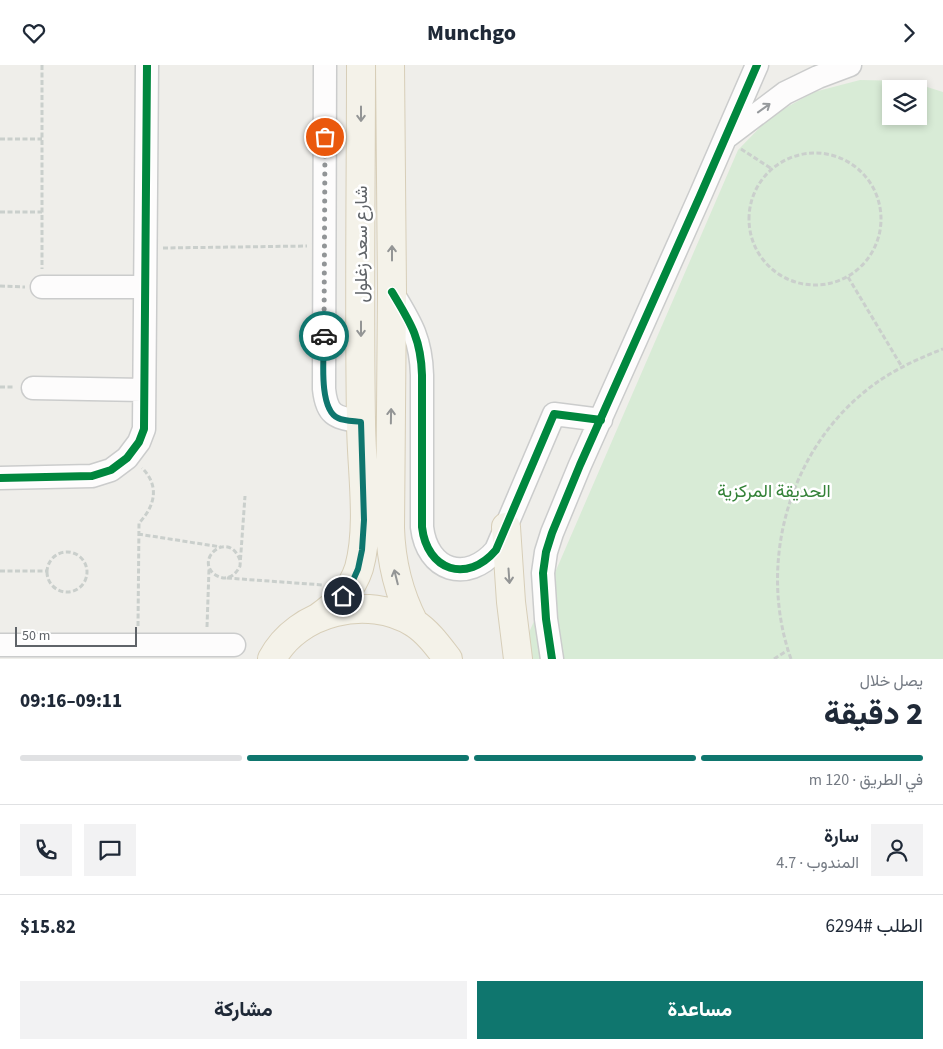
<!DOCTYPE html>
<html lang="ar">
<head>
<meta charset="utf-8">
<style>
  :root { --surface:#fff; --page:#f2f2f3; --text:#1f2937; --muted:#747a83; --line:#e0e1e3; --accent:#0f766e }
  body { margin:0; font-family:"Source Sans 3",Vazirmatn,sans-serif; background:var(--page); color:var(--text); direction:rtl; height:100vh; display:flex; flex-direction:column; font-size:19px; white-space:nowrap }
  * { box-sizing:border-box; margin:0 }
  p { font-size:16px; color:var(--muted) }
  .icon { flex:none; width:28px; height:28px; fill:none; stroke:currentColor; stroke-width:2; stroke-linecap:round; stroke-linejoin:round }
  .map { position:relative; height:594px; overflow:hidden; direction:ltr }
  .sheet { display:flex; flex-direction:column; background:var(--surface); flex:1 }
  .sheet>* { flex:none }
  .controls { position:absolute; left:882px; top:15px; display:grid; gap:10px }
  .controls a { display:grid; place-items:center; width:45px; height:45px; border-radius:0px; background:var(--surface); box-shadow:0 2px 8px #0003; font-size:25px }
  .scale { position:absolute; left:15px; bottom:12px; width:122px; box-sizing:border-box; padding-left:5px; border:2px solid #5f6368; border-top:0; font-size:14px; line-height:18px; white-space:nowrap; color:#5f6368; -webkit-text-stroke:4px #fff; paint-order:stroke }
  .pin { position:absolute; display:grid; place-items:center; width:42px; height:42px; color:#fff; margin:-21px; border:2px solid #fff; border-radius:50%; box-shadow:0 1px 5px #0007 }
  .courier { position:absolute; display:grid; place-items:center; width:50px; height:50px; margin:-25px; border:4px solid #0f766e; border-radius:50%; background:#fff; color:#222; box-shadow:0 1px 6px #0007 }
  .head em { font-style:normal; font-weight:800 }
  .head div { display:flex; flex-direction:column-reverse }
  .head { display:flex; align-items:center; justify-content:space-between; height:85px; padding:0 20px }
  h1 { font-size:32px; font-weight:800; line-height:38px }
  .bar { display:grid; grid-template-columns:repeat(4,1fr); gap:8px 5px; align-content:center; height:60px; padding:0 20px }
  .bar i { height:6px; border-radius:4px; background:var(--line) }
  .bar .current { background:var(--accent) }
  .bar p { grid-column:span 4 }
  .line { display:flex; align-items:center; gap:12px; padding:0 20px; border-top:1px solid var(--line) }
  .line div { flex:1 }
  .round { display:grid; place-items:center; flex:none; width:52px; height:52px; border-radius:0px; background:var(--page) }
  .button { display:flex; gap:10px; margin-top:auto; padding:10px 20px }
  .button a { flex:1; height:58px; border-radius:0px; background:var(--accent); color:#fff; font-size:20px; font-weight:800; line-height:58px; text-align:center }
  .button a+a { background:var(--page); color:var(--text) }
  header { display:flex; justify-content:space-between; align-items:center; height:65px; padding:0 20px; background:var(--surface); font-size:22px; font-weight:800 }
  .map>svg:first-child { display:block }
</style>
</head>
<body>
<header><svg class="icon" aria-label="forward" viewBox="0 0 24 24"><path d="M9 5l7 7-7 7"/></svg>Munchgo<svg class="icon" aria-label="heart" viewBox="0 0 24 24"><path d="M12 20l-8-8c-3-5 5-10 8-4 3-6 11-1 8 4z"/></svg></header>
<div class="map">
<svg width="943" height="594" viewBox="0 0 943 594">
  <rect width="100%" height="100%" fill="#efeeea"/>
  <path fill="#d8ebd6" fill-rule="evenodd" d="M 860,15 L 908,16 L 943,27 L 943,594 L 522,594 L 528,570 L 738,85 L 771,51 L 814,27 ZM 891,24 L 919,24 L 919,51 L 891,51 Z"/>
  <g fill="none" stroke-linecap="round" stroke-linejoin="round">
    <defs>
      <path id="minor" d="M 325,0 L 324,324 C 327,352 336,352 361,357
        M 728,71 L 785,28 L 818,12 L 850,0
        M 42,222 L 145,222
        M 392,227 C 410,257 421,273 422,310 L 422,462 C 427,506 467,519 496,485 L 554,349 L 601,355
        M 33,323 L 144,325
        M 0,413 L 92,411 L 111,405 L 127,393 L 139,377 L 144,364 L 147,0
        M 0,580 L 234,580
        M 552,594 L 546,554 L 543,508 L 546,487 L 552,468 L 580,400 L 700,131 L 757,0"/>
      <path id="major" d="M 390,0 L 392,227 L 390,463 C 391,497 398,527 414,558
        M 506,462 L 511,537 L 518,594
        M 319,552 C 337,539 352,525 359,503 C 371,460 361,401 361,356 C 359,237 361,119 361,0
        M 272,594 C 297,546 368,529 414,558 C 428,567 438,581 448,594"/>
    </defs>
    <use href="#minor" stroke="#cbcccc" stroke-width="25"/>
    <use href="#major" stroke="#d7ceb8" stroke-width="30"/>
    <path stroke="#cacfcc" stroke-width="3" stroke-dasharray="5 2.5" stroke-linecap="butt" d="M 42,0 L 42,204
      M 0,74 L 42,74
      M 741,84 L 772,104
      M749 154a66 66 0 1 1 132 0a66 66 0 1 1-132 0Z
      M 0,147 L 42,147
      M 163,183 L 307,181
      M 848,212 L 902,302
      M 0,221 L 25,222
      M 0,322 L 14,322
      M 138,469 L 221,482
      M47 507a20 20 0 1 1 40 0a20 20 0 1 1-40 0Z
      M 240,495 C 229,465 195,493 214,509 C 217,511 221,513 225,513 C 233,512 237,507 240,501 L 245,431
      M 0,506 L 47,506
      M 227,513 L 323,520
      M 138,561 L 139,458 C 155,441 160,421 142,403
      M 207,562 L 209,504
      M 774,594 L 788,585
      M 791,594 C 758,501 787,391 863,328 C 887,308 914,295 943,284"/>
    <use href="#minor" stroke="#fdfcfc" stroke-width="22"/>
    <use href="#major" stroke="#f4f2e9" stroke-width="28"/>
    <defs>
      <path id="cycleway" d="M 392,227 C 410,257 421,273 422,310 L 422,462 C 427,506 467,519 496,485 L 554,349 L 601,355
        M 0,413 L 92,411 L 111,405 L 127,393 L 139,377 L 144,364 L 147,0
        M 552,594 L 546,554 L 543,508 L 546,487 L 552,468 L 580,400 L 700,131 L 757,0"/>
    </defs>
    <use href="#cycleway" stroke="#fff" stroke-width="11"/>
    <use href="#cycleway" stroke="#00873e" stroke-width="8"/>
  </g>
  <defs><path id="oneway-shaft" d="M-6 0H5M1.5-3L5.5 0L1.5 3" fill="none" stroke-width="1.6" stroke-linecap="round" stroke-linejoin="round" transform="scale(1.25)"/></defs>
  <use stroke="#96999c" href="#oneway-shaft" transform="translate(764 43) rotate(-36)"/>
  <g stroke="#939595">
    <use href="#oneway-shaft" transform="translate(361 49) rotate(90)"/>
    <use href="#oneway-shaft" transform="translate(392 188) rotate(-90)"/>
    <use href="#oneway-shaft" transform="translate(361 264) rotate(90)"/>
    <use href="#oneway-shaft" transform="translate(391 351) rotate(-89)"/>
    <use href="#oneway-shaft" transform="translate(509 511) rotate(86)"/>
    <use href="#oneway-shaft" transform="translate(396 512) rotate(-104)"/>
  </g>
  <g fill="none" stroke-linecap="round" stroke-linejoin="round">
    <path stroke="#919496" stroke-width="5" stroke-dasharray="0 9" d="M 324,271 L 325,72"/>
    <path stroke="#0f766e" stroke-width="6" d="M 324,271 C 324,290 318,344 338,353 C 344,356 354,356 361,357 L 364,455 L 362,485 L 358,504 L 350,522 L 343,531"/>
  </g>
  <g text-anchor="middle" stroke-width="5" stroke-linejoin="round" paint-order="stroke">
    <g font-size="18" fill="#5f6368" stroke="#fff">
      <text transform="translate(361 179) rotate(-90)" y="6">شارع سعد زغلول</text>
    </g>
    <g font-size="18" fill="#348238" stroke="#fff">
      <text x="774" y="432">الحديقة المركزية</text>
    </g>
  </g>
</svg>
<div class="controls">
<a><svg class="icon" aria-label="layers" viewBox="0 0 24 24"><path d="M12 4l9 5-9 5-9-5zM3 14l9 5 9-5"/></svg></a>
</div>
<div class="scale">50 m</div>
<div class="pin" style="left:325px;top:72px;background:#ea580c"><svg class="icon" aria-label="bag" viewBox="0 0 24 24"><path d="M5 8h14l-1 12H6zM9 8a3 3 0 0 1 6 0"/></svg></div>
<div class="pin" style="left:343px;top:531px;background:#1f2937"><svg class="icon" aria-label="home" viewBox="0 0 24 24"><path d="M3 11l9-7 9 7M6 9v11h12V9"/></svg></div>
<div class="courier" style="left:324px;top:271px"><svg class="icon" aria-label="car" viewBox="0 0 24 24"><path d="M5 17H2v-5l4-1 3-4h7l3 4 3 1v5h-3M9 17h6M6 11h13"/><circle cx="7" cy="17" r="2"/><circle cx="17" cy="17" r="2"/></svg></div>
</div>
<section class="sheet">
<div class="head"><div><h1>2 دقيقة</h1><p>يصل خلال</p></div><em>09:11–09:16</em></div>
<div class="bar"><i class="current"></i><i class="current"></i><i class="current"></i><i></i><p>في الطريق · 120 m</p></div>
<div class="line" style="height:90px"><a class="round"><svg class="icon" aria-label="person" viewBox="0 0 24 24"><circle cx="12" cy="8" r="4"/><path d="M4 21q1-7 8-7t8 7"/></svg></a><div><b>سارة</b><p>المندوب · 4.7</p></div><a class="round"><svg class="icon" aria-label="chat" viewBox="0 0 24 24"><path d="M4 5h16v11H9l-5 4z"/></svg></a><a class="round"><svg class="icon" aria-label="phone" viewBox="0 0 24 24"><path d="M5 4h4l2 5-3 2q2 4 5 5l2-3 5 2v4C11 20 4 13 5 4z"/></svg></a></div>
<div class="line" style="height:65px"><div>الطلب #6294</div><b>$15.82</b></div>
<div class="button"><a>مساعدة</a><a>مشاركة</a></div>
</section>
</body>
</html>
